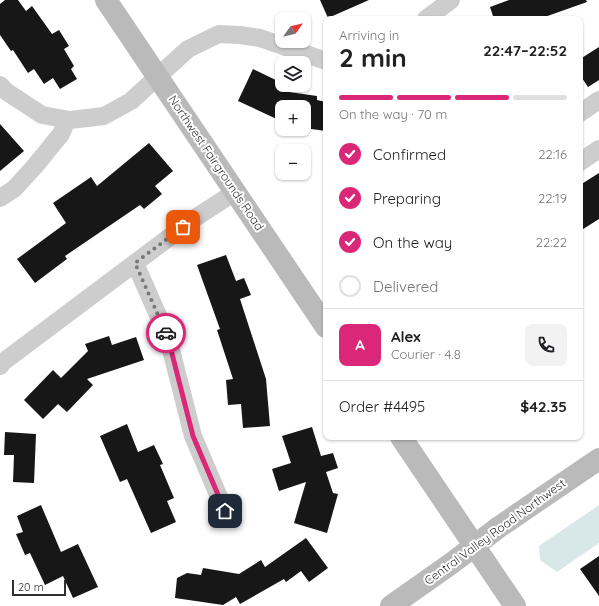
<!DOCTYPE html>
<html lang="en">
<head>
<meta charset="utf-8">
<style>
  :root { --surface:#fff; --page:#f2f2f2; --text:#202124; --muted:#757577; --line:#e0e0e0; --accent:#db2777 }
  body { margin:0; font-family:Quicksand,sans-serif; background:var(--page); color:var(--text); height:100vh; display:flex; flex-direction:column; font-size:15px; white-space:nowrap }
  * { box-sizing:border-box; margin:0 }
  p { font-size:13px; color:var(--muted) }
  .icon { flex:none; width:22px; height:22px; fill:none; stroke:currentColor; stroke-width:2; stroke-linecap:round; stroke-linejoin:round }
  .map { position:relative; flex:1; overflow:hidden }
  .sheet { position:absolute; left:323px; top:16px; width:260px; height:424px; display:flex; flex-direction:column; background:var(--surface); border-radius:8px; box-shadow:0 1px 3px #0004 }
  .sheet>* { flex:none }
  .needle { width:26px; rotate:56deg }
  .controls { position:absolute; left:275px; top:12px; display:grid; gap:8px }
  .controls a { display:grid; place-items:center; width:36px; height:36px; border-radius:8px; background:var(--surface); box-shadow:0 1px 3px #0004; font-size:20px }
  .scale { position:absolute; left:12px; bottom:10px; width:54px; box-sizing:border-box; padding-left:4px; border:2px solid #303030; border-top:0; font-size:11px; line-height:14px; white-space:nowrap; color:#303030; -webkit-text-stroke:3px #fff; paint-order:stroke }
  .pin { position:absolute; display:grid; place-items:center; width:34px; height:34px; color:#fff; margin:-17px; border-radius:8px; box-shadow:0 2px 6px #0006 }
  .courier { position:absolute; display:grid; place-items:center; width:40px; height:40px; margin:-20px; border:3px solid #db2777; border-radius:50%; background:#fff; color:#222; box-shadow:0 1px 5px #0007 }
  .summary em { font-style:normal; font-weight:700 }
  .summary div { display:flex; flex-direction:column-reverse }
  .summary { display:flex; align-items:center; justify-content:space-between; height:68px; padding:0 16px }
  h1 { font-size:26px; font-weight:700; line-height:30px }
  .bar { display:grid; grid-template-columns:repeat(4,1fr); gap:6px 4px; align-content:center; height:48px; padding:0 16px }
  .bar i { height:5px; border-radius:3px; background:var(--line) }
  .bar .on { background:var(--accent) }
  .bar p { grid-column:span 4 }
  .line { display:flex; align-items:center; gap:10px; padding:0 16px; border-top:1px solid var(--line) }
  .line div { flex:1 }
  .round { display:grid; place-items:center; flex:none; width:42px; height:42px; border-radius:8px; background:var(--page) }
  ol { padding:0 16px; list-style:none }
  li { display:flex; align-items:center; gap:12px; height:44px }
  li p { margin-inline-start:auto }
  li .icon { padding:4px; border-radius:50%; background:var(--accent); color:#fff; stroke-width:4 }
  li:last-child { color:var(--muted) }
  li i { width:22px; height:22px; border:2px solid var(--line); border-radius:50% }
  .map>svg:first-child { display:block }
</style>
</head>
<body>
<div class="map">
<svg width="599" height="606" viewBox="0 0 599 606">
  <rect width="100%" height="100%" fill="#fff"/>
  <path fill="#d8e8e8" d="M 599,505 L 599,543 L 557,572 L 540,560 L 539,546 Z"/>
  <path fill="#171717" d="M 5,0 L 18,0 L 26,11 L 32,6 L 52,34 L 59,30 L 69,46 L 64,49 L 74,66 L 71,69 L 77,79 L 60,89 L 53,78 L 44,84 L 34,69 L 28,73 L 13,50 L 11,51 L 0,35 L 0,4 Z
    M 320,0 L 369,0 L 328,18 Z
    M 509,0 L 586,0 L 587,2 L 539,19 L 494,19 L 490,7 Z
    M 599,47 L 599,80 L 588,87 L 580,75 L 580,59 Z
    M 253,69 L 282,83 L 282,91 L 317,96 L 317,100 L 326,102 L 326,131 L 304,128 L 304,107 L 282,107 L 282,125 L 281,125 L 281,121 L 238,101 Z
    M 0,124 L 24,151 L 0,171 Z
    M 149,143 L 173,171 L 155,186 L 162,194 L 144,209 L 140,205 L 65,256 L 67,259 L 35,283 L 17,259 L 66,223 L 53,203 L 91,177 L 97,186 Z
    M 599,173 L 599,219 L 580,231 L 580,185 Z
    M 226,255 L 236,281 L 244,278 L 251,295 L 240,299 L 266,379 L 270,426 L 243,428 L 241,404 L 228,405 L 226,380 L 233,379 L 217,330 L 220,329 L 197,265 Z
    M 109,336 L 112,345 L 136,337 L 144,360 L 87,379 L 93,385 L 67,412 L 58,404 L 43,419 L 24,400 L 53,370 L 61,378 L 88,351 L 85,344 Z
    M 127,424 L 138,452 L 154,445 L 163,464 L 160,465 L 174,498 L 167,501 L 176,522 L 151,533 L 127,479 L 120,482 L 100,436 Z
    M 312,427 L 321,456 L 333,453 L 338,468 L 326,472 L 333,493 L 338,494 L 327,533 L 294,523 L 306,482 L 279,491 L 272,469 L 291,463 L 282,436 Z
    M 5,432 L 36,434 L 34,483 L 13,482 L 14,455 L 4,455 Z
    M 41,505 L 61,552 L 78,544 L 98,587 L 73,598 L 63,576 L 45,585 L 30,553 L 25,555 L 16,534 L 23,532 L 17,516 Z
    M 306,538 L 328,568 L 309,582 L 301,571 L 286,582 L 284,579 L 240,604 L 236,597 L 223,605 L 175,598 L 177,578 L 187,573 L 201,575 L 203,568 L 239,574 L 261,560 L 265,567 Z
    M 599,556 L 599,596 L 580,569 Z"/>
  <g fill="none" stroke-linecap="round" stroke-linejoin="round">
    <path stroke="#cdcdcd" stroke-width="18" d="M 426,19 L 451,0
      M 0,85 L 7,92 L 42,115 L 70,120 L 104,116 L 131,101 L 188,49 L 219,34 L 240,35 L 260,38 L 326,61
      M 580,113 L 599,100
      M 580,162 L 599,149
      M 0,198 L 14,189 L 35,166 L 61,134 L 67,120
      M 135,263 L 168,338 L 193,436 L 225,511
      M 0,366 L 3,362 L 195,218 L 235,192"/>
    <path stroke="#bababa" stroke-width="22" d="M 106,0 L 326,327
      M 401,437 L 515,606
      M 391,606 L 452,563 L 499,527 L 599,459"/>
  </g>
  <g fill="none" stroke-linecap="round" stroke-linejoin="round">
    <path stroke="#787878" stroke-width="4" stroke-dasharray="0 7.2" d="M 166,333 L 135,263 L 183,227"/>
    <path stroke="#db2777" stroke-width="5" d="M 166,333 L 168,338 L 193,436 L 225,511"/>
  </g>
  <g text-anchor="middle" stroke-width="4" stroke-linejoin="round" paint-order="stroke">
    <g font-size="12" fill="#303030" stroke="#fff">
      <text transform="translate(216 163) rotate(56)" y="4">Northwest Fairgrounds Road</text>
      <text transform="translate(495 532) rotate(-36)" y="4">Central Valley Road Northwest</text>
    </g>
  </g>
</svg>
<div class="controls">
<a><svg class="needle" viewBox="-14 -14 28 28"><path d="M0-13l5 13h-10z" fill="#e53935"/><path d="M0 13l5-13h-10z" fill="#757577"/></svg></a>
<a><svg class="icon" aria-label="layers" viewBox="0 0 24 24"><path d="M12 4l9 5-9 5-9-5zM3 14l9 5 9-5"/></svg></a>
<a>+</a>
<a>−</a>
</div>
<div class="scale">20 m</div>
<div class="pin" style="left:183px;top:227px;background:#ea580c"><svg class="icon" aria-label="bag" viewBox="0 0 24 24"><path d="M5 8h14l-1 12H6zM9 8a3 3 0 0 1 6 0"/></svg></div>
<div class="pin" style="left:225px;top:511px;background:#1f2937"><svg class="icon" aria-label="home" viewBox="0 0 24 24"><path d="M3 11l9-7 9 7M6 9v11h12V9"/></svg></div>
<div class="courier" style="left:166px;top:333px"><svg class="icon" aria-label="car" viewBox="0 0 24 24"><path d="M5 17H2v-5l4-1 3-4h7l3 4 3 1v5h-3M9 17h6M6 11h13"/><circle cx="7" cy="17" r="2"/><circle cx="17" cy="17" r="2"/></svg></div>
<section class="sheet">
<div class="summary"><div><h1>2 min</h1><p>Arriving in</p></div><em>22:47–22:52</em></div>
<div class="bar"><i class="on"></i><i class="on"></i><i class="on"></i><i></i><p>On the way · 70 m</p></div>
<ol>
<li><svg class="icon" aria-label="check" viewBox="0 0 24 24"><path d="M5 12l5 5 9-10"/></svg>Confirmed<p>22:16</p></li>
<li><svg class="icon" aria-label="check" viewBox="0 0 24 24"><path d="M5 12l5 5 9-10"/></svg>Preparing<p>22:19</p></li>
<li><svg class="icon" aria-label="check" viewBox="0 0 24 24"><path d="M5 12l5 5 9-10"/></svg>On the way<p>22:22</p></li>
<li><i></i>Delivered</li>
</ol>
<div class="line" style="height:72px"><b class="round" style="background:var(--accent);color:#fff">A</b><div><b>Alex</b><p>Courier · 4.8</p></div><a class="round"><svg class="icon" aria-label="phone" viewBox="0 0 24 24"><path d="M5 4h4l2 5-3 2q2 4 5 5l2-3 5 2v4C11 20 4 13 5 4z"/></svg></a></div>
<div class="line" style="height:52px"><div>Order #4495</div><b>$42.35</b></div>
</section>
</div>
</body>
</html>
